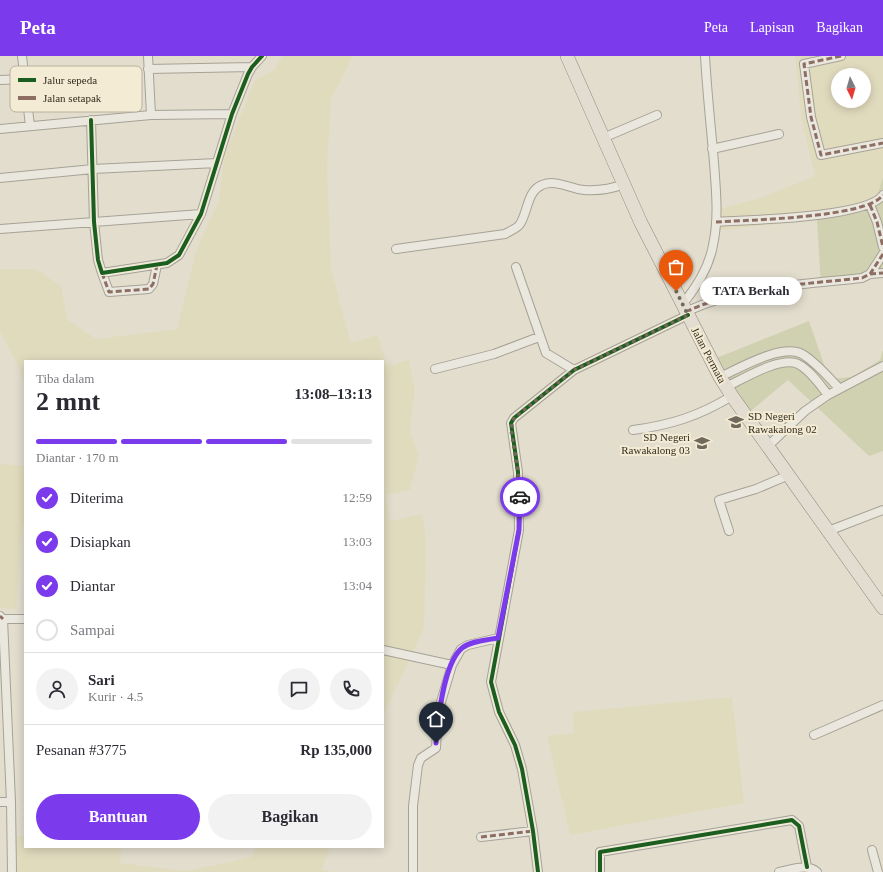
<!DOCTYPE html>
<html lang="id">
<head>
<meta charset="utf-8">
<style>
  :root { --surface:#fff; --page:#f2f2f3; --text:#2b2b33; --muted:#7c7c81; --line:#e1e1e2; --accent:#7c3aed }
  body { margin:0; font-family:Georgia,serif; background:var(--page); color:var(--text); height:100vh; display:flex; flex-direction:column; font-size:15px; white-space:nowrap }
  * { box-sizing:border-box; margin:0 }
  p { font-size:13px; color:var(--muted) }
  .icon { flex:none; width:22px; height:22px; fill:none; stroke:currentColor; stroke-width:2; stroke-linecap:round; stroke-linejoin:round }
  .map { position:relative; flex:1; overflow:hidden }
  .sheet { position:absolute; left:24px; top:304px; width:360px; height:488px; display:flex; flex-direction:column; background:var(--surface); border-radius:0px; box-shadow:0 2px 10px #0003 }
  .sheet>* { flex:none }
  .needle { width:26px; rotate:175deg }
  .controls { position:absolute; left:831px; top:12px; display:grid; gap:8px }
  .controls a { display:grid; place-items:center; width:40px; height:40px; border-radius:50%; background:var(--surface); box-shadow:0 2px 10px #0003; font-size:20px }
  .pin { position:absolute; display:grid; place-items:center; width:34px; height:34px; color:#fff; margin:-41px -17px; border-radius:50% 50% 50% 0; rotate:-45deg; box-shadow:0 0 4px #0007 }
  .pin .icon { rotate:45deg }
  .courier { position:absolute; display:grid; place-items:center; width:40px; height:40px; margin:-20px; border:3px solid #7c3aed; border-radius:50%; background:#fff; color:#222; box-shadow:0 1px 5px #0007 }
  .bubble { position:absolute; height:28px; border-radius:14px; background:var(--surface); box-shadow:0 2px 10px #0003; font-size:13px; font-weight:600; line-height:28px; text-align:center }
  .overview em { font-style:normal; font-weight:600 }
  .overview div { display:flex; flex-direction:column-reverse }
  .overview { display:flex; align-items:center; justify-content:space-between; height:68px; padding:0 12px }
  h1 { font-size:26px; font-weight:600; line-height:30px }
  .bar { display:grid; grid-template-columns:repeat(4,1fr); gap:6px 4px; align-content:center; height:48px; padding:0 12px }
  .bar i { height:5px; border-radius:3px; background:var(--line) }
  .bar .current { background:var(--accent) }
  .bar p { grid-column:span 4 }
  .line { display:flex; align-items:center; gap:10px; padding:0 12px; border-top:1px solid var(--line) }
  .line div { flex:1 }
  .round { display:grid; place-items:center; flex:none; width:42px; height:42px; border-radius:21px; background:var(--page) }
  ol { padding:0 12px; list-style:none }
  li { display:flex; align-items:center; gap:12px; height:44px }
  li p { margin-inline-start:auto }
  li .icon { padding:4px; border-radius:50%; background:var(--accent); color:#fff; stroke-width:4 }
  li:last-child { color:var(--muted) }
  li i { width:22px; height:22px; border:2px solid var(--line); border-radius:50% }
  .action { display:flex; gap:8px; margin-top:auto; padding:8px 12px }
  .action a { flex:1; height:46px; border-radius:24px; background:var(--accent); color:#fff; font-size:16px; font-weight:600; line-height:46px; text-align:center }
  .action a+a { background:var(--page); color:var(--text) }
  header { display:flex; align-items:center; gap:24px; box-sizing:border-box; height:56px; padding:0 20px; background:var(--accent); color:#fff }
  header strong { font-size:19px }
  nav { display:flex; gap:22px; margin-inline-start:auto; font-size:14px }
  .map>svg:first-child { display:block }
</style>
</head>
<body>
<header>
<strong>Peta</strong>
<nav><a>Peta</a><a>Lapisan</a><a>Bagikan</a></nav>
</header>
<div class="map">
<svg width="883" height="816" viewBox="0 0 883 816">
  <rect width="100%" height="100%" fill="#e2ddcd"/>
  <path fill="#e1dbbe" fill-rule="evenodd" d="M 282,0 L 353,0 L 331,44 L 327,111 L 331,213 L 351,287 L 378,279 L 387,310 L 409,304 L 415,332 L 410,375 L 419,400 L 410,434 L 386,439 L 390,465 L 422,458 L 426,483 L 424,572 L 383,660 L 383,305 L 25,305 L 25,331 L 19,311 L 0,275 L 0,213 L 36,213 L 61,230 L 67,263 L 96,283 L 177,273 L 196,195 L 219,144 L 224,101 L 255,24 L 274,14 Z
    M 795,0 L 883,0 L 883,121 L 873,153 L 817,164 L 719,174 L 719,153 L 761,142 L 815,120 L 802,66 ZM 838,19 L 864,19 L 864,45 L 838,45 Z
    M 0,408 L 25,410 L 25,470 L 22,470 L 16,553 L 0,552 Z
    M 732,641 L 744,747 L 570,779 L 547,680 L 574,677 L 573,656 Z
    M 25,780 L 25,791 L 121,791 L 120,807 L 186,815 L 252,801 L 256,791 L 330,791 L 322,814 L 333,816 L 16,816 L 14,781 Z"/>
  <path fill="#d0d1b0" d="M 883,121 L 883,216 L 821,230 L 817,164 L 873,153 Z
    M 809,265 L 829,323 L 852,321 L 880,304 L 883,294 L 883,395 L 869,400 L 788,324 L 747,358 L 714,303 Z"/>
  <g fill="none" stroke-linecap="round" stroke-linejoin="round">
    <defs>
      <path id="minor" d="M 22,0 L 30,70
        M 148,0 L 151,59
        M 841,0 L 804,8 L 811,61 L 821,99 L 883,87
        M 148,13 L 252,11
        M 0,24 L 25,23
        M 91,64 L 94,166 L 98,204 L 102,217 L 167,207 L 179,199 L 201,158 L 232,58 L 248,18 L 252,11 L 262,0
        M 0,73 L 151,59 L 232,58
        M 603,82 L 657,59
        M 712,93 L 779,78
        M 0,122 L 93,113 L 217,107
        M 870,149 L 877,166 L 883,191
        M 716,166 C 746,164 867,162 883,139
        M 0,173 L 201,158
        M 396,193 L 505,178 C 510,175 518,172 520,168 C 528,156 527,135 542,129 C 556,123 571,133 584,134 C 598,135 611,133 624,128
        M 516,211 L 546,297 L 574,314
        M 102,217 L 109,236 L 149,233 L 153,228 L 157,209
        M 870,218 L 883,217
        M 683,248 C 696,231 709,212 713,189 C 719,162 716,134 714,107 C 711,71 707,36 705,0
        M 686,256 C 736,231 807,228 862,222 L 870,218 L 883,198
        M 435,313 L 494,298 L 539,281
        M 720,321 C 740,312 782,287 802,298 C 816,306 828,321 839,332
        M 726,331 C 743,323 780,300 798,308 C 810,314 820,329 828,339
        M 633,374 C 671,369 699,360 732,340
        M 768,390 L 805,355 L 828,339 L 883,310
        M 729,475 L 719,444 L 756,433 L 789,419
        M 828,475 L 883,454
        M 0,560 L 3,563 L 11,746 L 12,816
        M 3,563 L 25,563
        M 383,594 L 452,609 L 461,593 L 468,589 L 498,582
        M 814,679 L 883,649
        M 0,746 L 11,746
        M 481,781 L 533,775
        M 872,794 L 878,816
        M 413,816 L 413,750 L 418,709 L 421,702 L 436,692 L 438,656 L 452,609
        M 538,816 L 533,775 L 522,713 L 515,689 L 499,656 L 491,626 L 519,474 L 518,416 L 511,367 L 514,362 L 574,314 L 688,259
        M 600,816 L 600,796 L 792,764 L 799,770 L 807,811
        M 779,816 C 790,814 808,807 817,816"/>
      <path id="primary" d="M 567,0 L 641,167 L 720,321 L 732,340 L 883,552"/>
    </defs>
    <use href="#minor" stroke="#a7a296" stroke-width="10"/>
    <use href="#primary" stroke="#8d877d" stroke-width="14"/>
    <use href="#minor" stroke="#eae7de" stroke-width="8"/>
    <use href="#primary" stroke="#e2ddd0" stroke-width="13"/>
    <path stroke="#8d6e63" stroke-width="3" stroke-dasharray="6 3" stroke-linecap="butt" d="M 841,0 L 804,8 L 811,61 L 821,99 L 883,87
      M 870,149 L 877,166 L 883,191
      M 716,166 C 746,164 867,162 883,139
      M 102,217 L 109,236 L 149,233 L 153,228 L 157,209
      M 870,218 L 883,217
      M 686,256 C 736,231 807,228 862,222 L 870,218 L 883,198
      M 0,560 L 3,563
      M 481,781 L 533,775"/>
    <defs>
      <path id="cycleway" d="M 91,64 L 94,166 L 98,204 L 102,217 L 167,207 L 179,199 L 201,158 L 232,58 L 248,18 L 252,11 L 262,0
        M 538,816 L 533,775 L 522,713 L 515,689 L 499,656 L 491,626 L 519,474 L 518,416 L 511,367 L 514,362 L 574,314 L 688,259
        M 600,816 L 600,796 L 792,764 L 799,770 L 807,811"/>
    </defs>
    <use href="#cycleway" stroke="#f3ebd3" stroke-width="6"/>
    <use href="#cycleway" stroke="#1b5e20" stroke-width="4"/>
  </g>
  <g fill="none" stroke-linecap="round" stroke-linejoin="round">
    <path stroke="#72695c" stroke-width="4" stroke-dasharray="0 7.2" d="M 520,441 L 518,416 L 511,373 L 514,362 L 574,314 L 688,259 L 676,235"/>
    <path stroke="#7c3aed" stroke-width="5" d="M 436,687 C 438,664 443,608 462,592 C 471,585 487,584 498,582 L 519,474 L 520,441"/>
  </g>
  <defs>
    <symbol id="school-bare" viewBox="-9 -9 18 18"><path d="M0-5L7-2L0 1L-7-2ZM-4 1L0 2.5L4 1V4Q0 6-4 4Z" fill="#72695c" stroke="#f3ebd3" stroke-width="2.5" paint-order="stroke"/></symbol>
  </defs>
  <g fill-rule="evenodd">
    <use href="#school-bare" x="725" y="355" width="22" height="22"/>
    <use href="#school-bare" x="691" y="376" width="22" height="22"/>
  </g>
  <g text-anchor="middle" stroke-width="4" stroke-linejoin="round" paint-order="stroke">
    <g font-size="11" fill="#352b1f" stroke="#f3ebd3">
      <text transform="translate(709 299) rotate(62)" y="4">Jalan Permata</text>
    </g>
    <g font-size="11" fill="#352b1f" stroke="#f3ebd3" text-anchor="start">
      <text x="748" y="364">SD Negeri<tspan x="748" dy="13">Rawakalong 02</tspan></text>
      <text x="690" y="385" text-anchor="end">SD Negeri<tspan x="690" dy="13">Rawakalong 03</tspan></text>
    </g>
  </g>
  <rect x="10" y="10" width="132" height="46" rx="6" fill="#f3ebd3" stroke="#bab19d" stroke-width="1"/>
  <rect x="18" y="22" width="18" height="4" fill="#1b5e20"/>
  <rect x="18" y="40" width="18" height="4" fill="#8d6e63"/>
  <g font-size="11" fill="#352b1f">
    <text x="43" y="28">Jalur sepeda</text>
    <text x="43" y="46">Jalan setapak</text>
  </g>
</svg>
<div class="controls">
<a><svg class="needle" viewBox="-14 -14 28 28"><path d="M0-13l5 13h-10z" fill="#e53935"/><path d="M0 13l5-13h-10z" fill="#7c7c81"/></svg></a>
</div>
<div class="pin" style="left:676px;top:235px;background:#ea580c"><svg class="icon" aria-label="bag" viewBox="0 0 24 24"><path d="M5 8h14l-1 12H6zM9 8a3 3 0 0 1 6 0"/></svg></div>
<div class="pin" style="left:436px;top:687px;background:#1f2937"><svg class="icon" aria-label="home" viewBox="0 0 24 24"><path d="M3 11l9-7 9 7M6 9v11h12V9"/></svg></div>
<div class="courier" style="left:520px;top:441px"><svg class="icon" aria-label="car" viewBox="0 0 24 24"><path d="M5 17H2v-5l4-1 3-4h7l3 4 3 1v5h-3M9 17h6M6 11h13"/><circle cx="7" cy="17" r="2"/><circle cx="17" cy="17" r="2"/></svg></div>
<div class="bubble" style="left:700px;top:221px;width:102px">TATA Berkah</div>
<section class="sheet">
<div class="overview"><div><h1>2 mnt</h1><p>Tiba dalam</p></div><em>13:08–13:13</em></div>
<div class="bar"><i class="current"></i><i class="current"></i><i class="current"></i><i></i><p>Diantar · 170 m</p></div>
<ol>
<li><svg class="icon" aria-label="check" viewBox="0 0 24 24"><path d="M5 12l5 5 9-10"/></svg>Diterima<p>12:59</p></li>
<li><svg class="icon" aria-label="check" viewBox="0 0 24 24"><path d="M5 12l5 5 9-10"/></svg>Disiapkan<p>13:03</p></li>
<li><svg class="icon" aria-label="check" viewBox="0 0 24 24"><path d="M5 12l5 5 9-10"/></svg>Diantar<p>13:04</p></li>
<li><i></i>Sampai</li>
</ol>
<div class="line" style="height:72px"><a class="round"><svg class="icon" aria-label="person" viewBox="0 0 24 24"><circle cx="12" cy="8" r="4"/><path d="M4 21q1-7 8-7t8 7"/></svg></a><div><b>Sari</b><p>Kurir · 4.5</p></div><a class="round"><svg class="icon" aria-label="chat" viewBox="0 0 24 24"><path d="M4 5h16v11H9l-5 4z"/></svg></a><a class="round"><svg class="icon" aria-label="phone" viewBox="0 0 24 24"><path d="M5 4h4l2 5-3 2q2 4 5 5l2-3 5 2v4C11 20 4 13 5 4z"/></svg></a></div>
<div class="line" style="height:52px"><div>Pesanan #3775</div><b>Rp 135,000</b></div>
<div class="action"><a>Bantuan</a><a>Bagikan</a></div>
</section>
</div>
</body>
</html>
